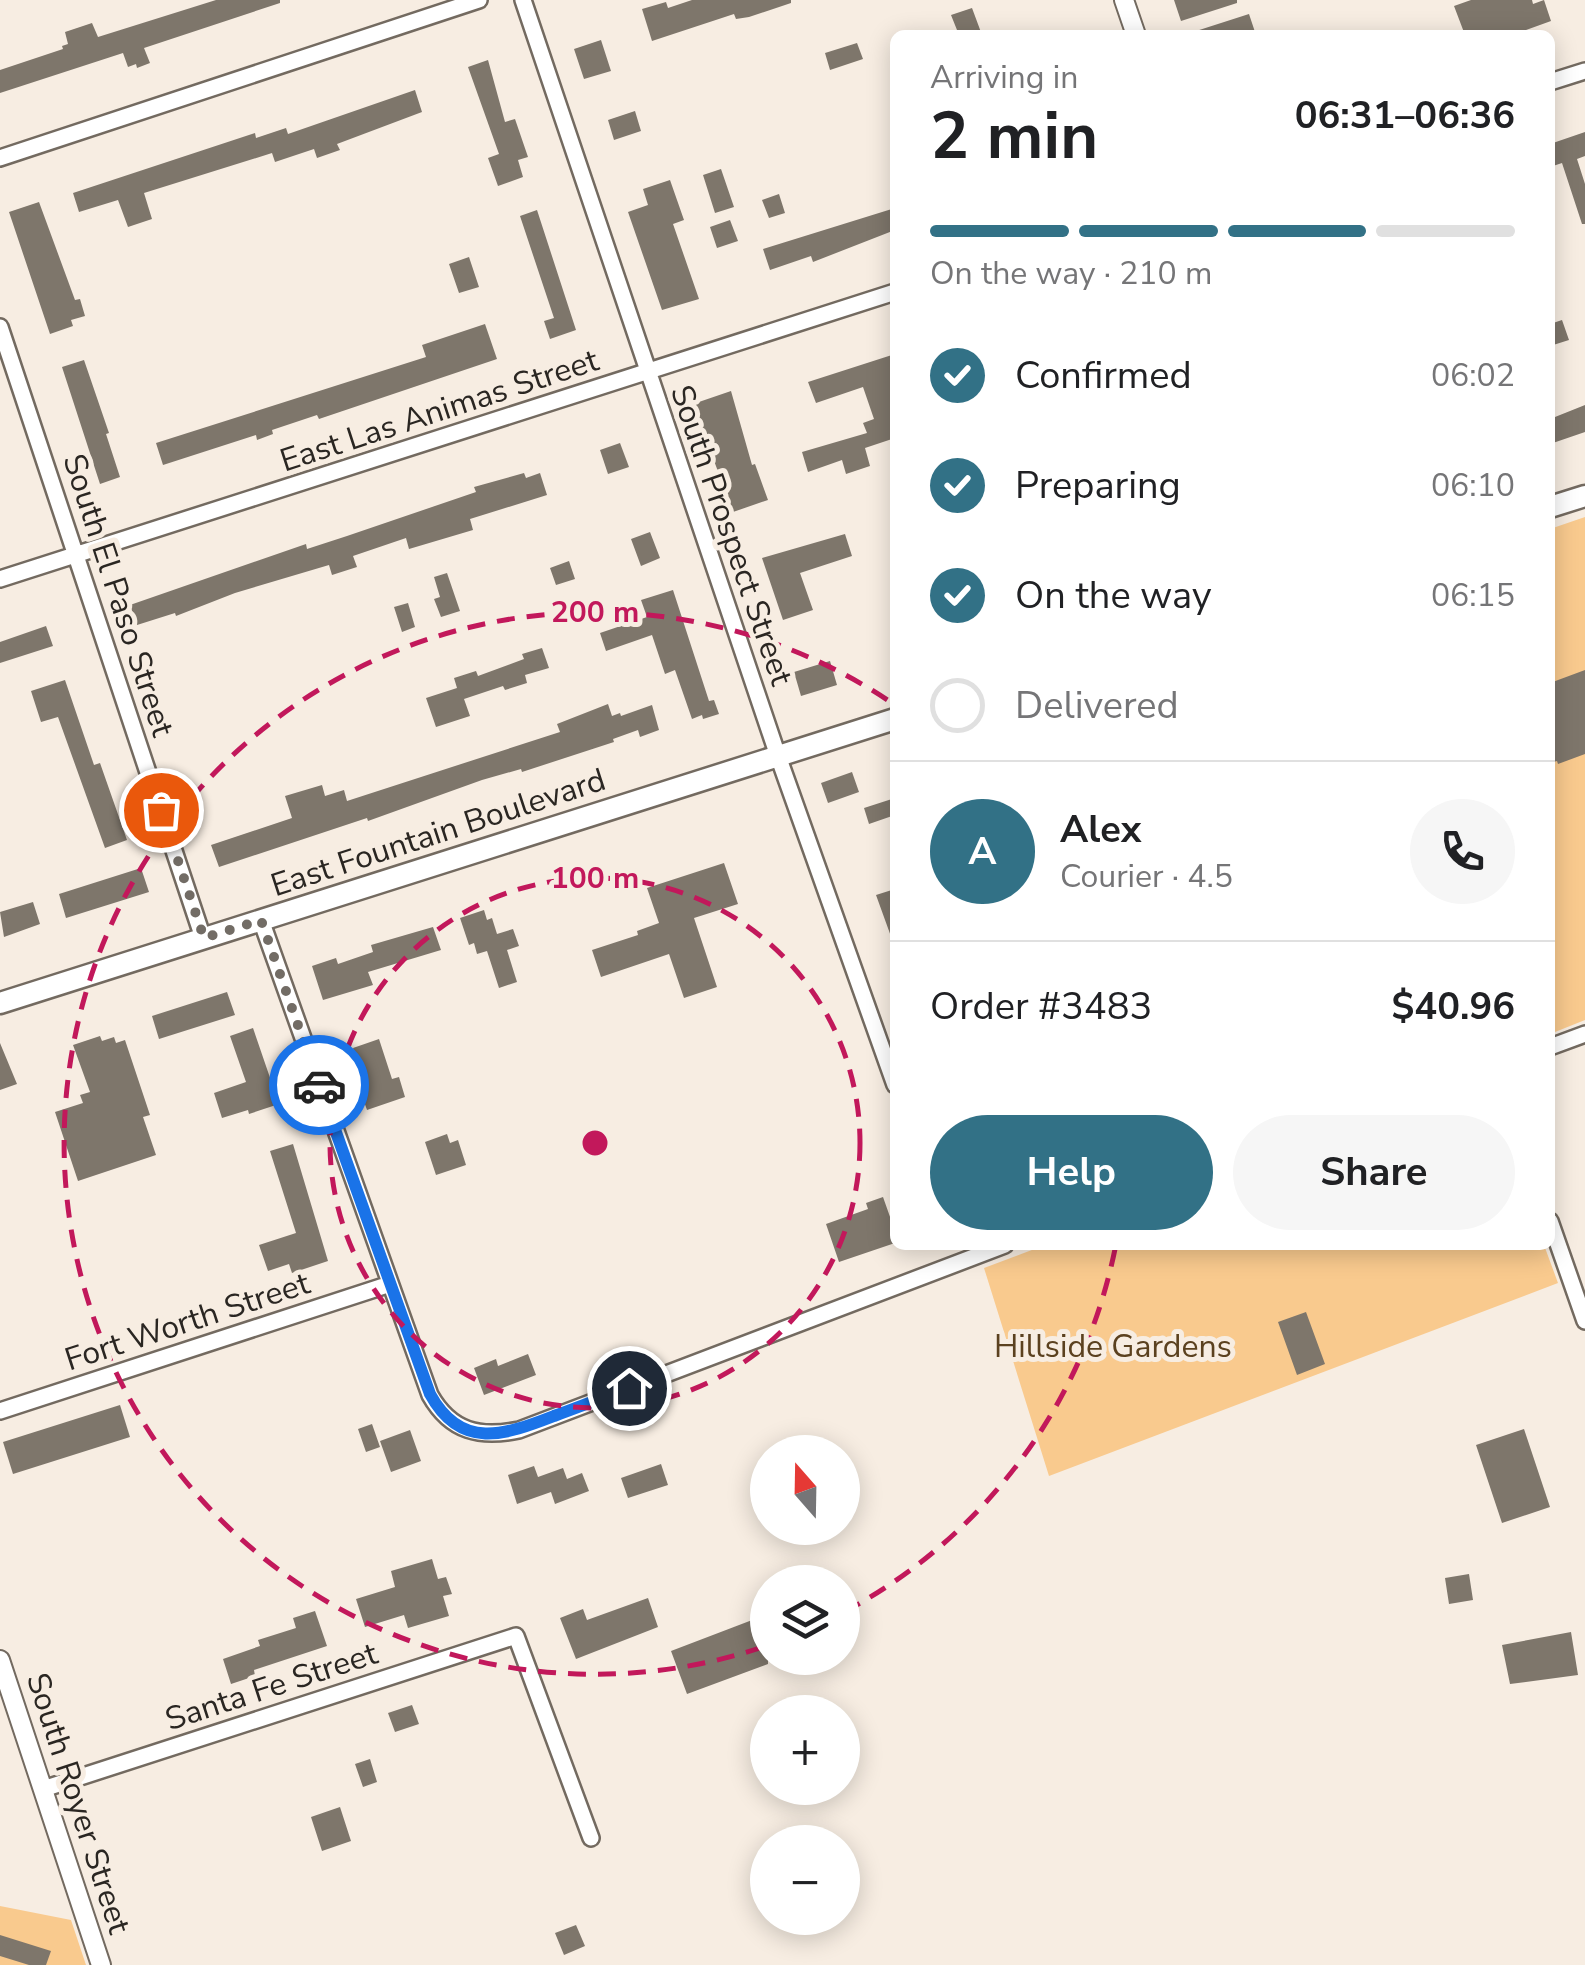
<!DOCTYPE html>
<html lang="en">
<head>
<meta charset="utf-8">
<style>
  :root { --surface:#fff; --page:#f6f6f6; --text:#202124; --muted:#757577; --line:#e0e0e0; --accent:#327186 }
  body { margin:0; font-family:"Nunito Sans",sans-serif; background:var(--page); color:var(--text); height:100vh; display:flex; flex-direction:column; font-size:38px; white-space:nowrap }
  * { box-sizing:border-box; margin:0 }
  p { font-size:32px; color:var(--muted) }
  .icon { flex:none; width:55px; height:55px; fill:none; stroke:currentColor; stroke-width:2; stroke-linecap:round; stroke-linejoin:round }
  .map { position:relative; flex:1; overflow:hidden }
  .details { position:absolute; left:890px; top:30px; width:665px; height:1220px; display:flex; flex-direction:column; background:var(--surface); border-radius:15px; box-shadow:0 5px 25px #0003 }
  .details>* { flex:none }
  .needle { width:65px; rotate:340deg }
  .tools { position:absolute; left:750px; top:1435px; display:grid; gap:20px }
  .tools a { display:grid; place-items:center; width:110px; height:110px; border-radius:50%; background:var(--surface); box-shadow:0 5px 25px #0003; font-size:50px }
  .pin { position:absolute; display:grid; place-items:center; width:85px; height:85px; color:#fff; margin:-42px; border:5px solid #fff; border-radius:50%; box-shadow:0 2px 10px #0007 }
  .courier { position:absolute; display:grid; place-items:center; width:100px; height:100px; margin:-50px; border:8px solid #1a73e8; border-radius:50%; background:#fff; color:#222; box-shadow:0 2px 12px #0007 }
  .summary em { font-style:normal; font-weight:700 }
  .summary div { display:flex; flex-direction:column-reverse }
  .summary { display:flex; align-items:center; justify-content:space-between; height:170px; padding:0 40px }
  h1 { font-size:65px; font-weight:700; line-height:75px }
  .bar { display:grid; grid-template-columns:repeat(4,1fr); gap:15px 10px; align-content:center; height:120px; padding:0 40px }
  .bar i { height:12px; border-radius:8px; background:var(--line) }
  .bar .active { background:var(--accent) }
  .bar p { grid-column:span 4 }
  .line { display:flex; align-items:center; gap:25px; padding:0 40px; border-top:2px solid var(--line) }
  .line div { flex:1 }
  .round { display:grid; place-items:center; flex:none; width:105px; height:105px; border-radius:52px; background:var(--page) }
  ol { padding:0 40px; list-style:none }
  li { display:flex; align-items:center; gap:30px; height:110px }
  li p { margin-inline-start:auto }
  li .icon { padding:10px; border-radius:50%; background:var(--accent); color:#fff; stroke-width:4 }
  li:last-child { color:var(--muted) }
  li i { width:55px; height:55px; border:5px solid var(--line); border-radius:50% }
  .button { display:flex; gap:20px; margin-top:auto; padding:20px 40px }
  .button a { flex:1; height:115px; border-radius:60px; background:var(--accent); color:#fff; font-size:40px; font-weight:700; line-height:115px; text-align:center }
  .button a+a { background:var(--page); color:var(--text) }
  .map>svg:first-child { display:block }
</style>
</head>
<body>
<div class="map">
<svg width="1585" height="1965" viewBox="0 0 1585 1965">
  <rect width="100%" height="100%" fill="#f7ede2"/>
  <path fill="#f9ca8e" d="M 1585,517 L 1585,1020 L 1550,1034 L 1550,529 Z
    M 1045,1245 L 1544,1245 L 1558,1283 L 1049,1476 L 984,1268 Z
    M 0,1906 L 71,1920 L 86,1965 L 0,1965 Z"/>
  <path fill="#7e766b" d="M 216,0 L 280,0 L 280,3 L 144,48 L 150,63 L 137,68 L 136,64 L 128,67 L 123,53 L 0,93 L 0,70 L 63,49 L 62,46 L 68,44 L 65,32 L 92,23 L 98,37 Z
    M 692,0 L 791,0 L 791,3 L 749,17 L 736,19 L 734,14 L 652,41 L 642,9 L 666,2 L 668,8 Z
    M 1174,0 L 1237,0 L 1237,3 L 1181,21 Z
    M 1471,0 L 1532,0 L 1533,4 L 1544,0 L 1551,21 L 1512,35 L 1465,35 L 1454,6 Z
    M 972,8 L 982,35 L 959,35 L 951,15 Z
    M 1249,14 L 1256,35 L 1193,35 L 1193,32 Z
    M 601,40 L 611,71 L 584,79 L 574,49 Z
    M 857,43 L 863,59 L 830,70 L 825,53 Z
    M 488,60 L 505,122 L 515,119 L 528,157 L 518,160 L 523,177 L 498,186 L 488,158 L 499,154 L 468,67 Z
    M 415,90 L 422,112 L 337,144 L 340,150 L 317,158 L 314,149 L 275,162 L 272,153 L 144,193 L 152,219 L 128,227 L 118,200 L 79,212 L 73,193 L 255,133 L 256,138 L 286,128 L 288,134 Z
    M 635,111 L 641,131 L 614,140 L 608,120 Z
    M 1585,132 L 1585,156 L 1577,159 L 1585,184 L 1585,224 L 1582,224 L 1562,163 L 1550,167 L 1550,144 Z
    M 721,169 L 734,207 L 715,213 L 703,175 Z
    M 670,180 L 684,220 L 673,224 L 699,299 L 662,310 L 628,212 L 648,205 L 643,189 Z
    M 779,194 L 785,213 L 769,218 L 762,200 Z
    M 39,202 L 75,300 L 80,299 L 85,316 L 71,320 L 73,326 L 50,334 L 9,212 Z
    M 895,208 L 895,230 L 813,262 L 811,256 L 770,270 L 763,249 Z
    M 537,210 L 576,330 L 550,339 L 544,321 L 554,318 L 520,216 Z
    M 730,220 L 738,241 L 717,248 L 710,227 Z
    M 469,257 L 479,287 L 459,293 L 449,264 Z
    M 1562,320 L 1569,340 L 1550,346 L 1550,324 Z
    M 485,324 L 497,359 L 319,419 L 317,415 L 272,430 L 273,434 L 257,440 L 256,435 L 163,465 L 156,443 L 426,357 L 422,345 Z
    M 895,354 L 895,438 L 865,448 L 870,466 L 846,474 L 842,460 L 808,472 L 802,452 L 867,433 L 863,423 L 874,419 L 863,387 L 816,403 L 808,382 Z
    M 84,360 L 109,433 L 106,434 L 120,477 L 100,484 L 62,367 Z
    M 731,391 L 752,465 L 755,464 L 768,500 L 733,512 L 693,404 Z
    M 1585,405 L 1585,432 L 1550,444 L 1550,419 Z
    M 620,443 L 629,467 L 608,474 L 600,450 Z
    M 524,473 L 526,478 L 540,473 L 547,495 L 470,519 L 473,530 L 409,549 L 406,538 L 353,556 L 357,567 L 332,575 L 329,565 L 235,593 L 176,616 L 175,613 L 137,625 L 130,605 L 306,544 L 307,549 L 347,536 L 476,492 L 474,487 Z
    M 650,532 L 660,558 L 641,566 L 631,539 Z
    M 845,534 L 852,556 L 800,573 L 813,610 L 783,620 L 762,558 Z
    M 569,561 L 575,579 L 556,585 L 550,568 Z
    M 447,573 L 460,611 L 441,617 L 434,599 L 440,597 L 434,577 Z
    M 673,590 L 709,701 L 714,700 L 719,714 L 703,719 L 702,715 L 692,719 L 675,670 L 665,674 L 652,635 L 606,651 L 600,633 L 647,617 L 641,600 Z
    M 408,603 L 415,627 L 402,632 L 394,607 Z
    M 46,626 L 53,646 L 0,663 L 0,642 Z
    M 542,648 L 549,668 L 525,675 L 527,683 L 505,690 L 503,686 L 464,699 L 470,716 L 436,727 L 426,698 L 457,688 L 454,678 L 476,671 L 478,676 L 524,659 L 522,654 Z
    M 830,661 L 837,685 L 801,696 L 794,672 Z
    M 1585,670 L 1585,754 L 1558,764 L 1557,761 L 1550,763 L 1550,683 Z
    M 65,680 L 94,765 L 100,763 L 127,840 L 105,848 L 58,717 L 41,722 L 31,691 Z
    M 608,704 L 612,716 L 620,713 L 621,716 L 652,705 L 659,730 L 640,737 L 638,730 L 613,739 L 614,742 L 522,772 L 521,769 L 482,780 L 368,821 L 367,818 L 219,867 L 211,845 L 292,818 L 285,796 L 322,785 L 325,796 L 344,790 L 347,801 L 560,732 L 557,724 Z
    M 852,772 L 859,792 L 828,803 L 821,783 Z
    M 895,798 L 895,815 L 869,824 L 864,808 Z
    M 724,863 L 738,904 L 694,918 L 717,987 L 684,998 L 669,954 L 601,977 L 592,950 L 638,935 L 637,931 L 659,923 L 647,888 Z
    M 141,868 L 149,892 L 66,918 L 59,894 Z
    M 895,889 L 895,942 L 893,942 L 876,895 Z
    M 33,902 L 40,924 L 4,937 L 0,912 Z
    M 484,910 L 487,920 L 492,918 L 497,934 L 513,929 L 519,946 L 507,950 L 517,982 L 499,988 L 487,951 L 477,954 L 474,943 L 469,945 L 460,918 Z
    M 433,927 L 441,950 L 368,972 L 373,985 L 323,1000 L 312,966 L 336,958 L 338,964 L 373,952 L 371,945 Z
    M 227,992 L 235,1015 L 159,1039 L 152,1016 Z
    M 253,1028 L 279,1104 L 249,1114 L 248,1110 L 222,1118 L 214,1093 L 246,1082 L 230,1036 Z
    M 100,1036 L 102,1041 L 114,1037 L 116,1043 L 125,1040 L 150,1115 L 143,1117 L 156,1155 L 78,1181 L 55,1112 L 83,1103 L 80,1095 L 90,1092 L 73,1045 Z
    M 379,1039 L 392,1079 L 399,1077 L 405,1097 L 367,1110 L 358,1084 L 364,1082 L 353,1048 Z
    M 0,1043 L 17,1084 L 0,1090 Z
    M 447,1134 L 450,1143 L 458,1140 L 466,1165 L 436,1175 L 425,1142 Z
    M 293,1144 L 328,1261 L 292,1273 L 289,1264 L 268,1271 L 259,1245 L 296,1233 L 270,1151 Z
    M 883,1197 L 895,1231 L 895,1243 L 839,1262 L 826,1224 L 868,1209 L 866,1203 Z
    M 1306,1312 L 1325,1364 L 1297,1375 L 1278,1322 Z
    M 528,1354 L 536,1375 L 484,1395 L 474,1368 L 496,1359 L 498,1366 Z
    M 120,1405 L 130,1437 L 13,1474 L 3,1442 Z
    M 372,1424 L 380,1447 L 366,1452 L 358,1429 Z
    M 1524,1429 L 1550,1507 L 1502,1523 L 1476,1445 Z
    M 410,1430 L 421,1461 L 391,1472 L 380,1441 Z
    M 661,1464 L 668,1485 L 628,1498 L 621,1478 Z
    M 534,1466 L 538,1477 L 563,1468 L 567,1479 L 582,1473 L 589,1491 L 555,1504 L 551,1492 L 517,1504 L 508,1475 Z
    M 432,1559 L 438,1579 L 446,1577 L 452,1594 L 443,1596 L 449,1616 L 408,1628 L 404,1615 L 365,1627 L 356,1599 L 395,1587 L 391,1571 Z
    M 1469,1574 L 1473,1600 L 1449,1604 L 1445,1578 Z
    M 648,1598 L 658,1627 L 576,1659 L 560,1618 L 583,1609 L 587,1620 Z
    M 315,1611 L 327,1646 L 254,1670 L 255,1676 L 231,1684 L 223,1659 L 260,1646 L 258,1640 L 296,1628 L 293,1618 Z
    M 768,1614 L 768,1664 L 687,1694 L 671,1651 Z
    M 1571,1632 L 1578,1675 L 1510,1684 L 1502,1645 Z
    M 412,1705 L 419,1724 L 395,1732 L 388,1713 Z
    M 370,1759 L 377,1782 L 363,1787 L 355,1764 Z
    M 340,1807 L 351,1841 L 322,1851 L 311,1817 Z
    M 576,1925 L 585,1946 L 564,1955 L 555,1933 Z
    M 0,1935 L 51,1951 L 46,1965 L 29,1965 L 0,1956 Z"/>
  <g fill="none" stroke-linecap="round" stroke-linejoin="round">
    <defs>
      <path id="minor" d="M 523,0 L 778,756 L 895,1085
        M 1550,82 L 1585,71
        M 0,158 L 479,0
        M 0,327 L 203,938
        M 0,579 L 895,292
        M 261,920 L 430,1395 C 451,1432 480,1438 519,1430 L 1005,1245
        M 1550,1047 L 1585,1034
        M 1550,1221 L 1585,1321
        M 0,1411 L 390,1284
        M 43,1789 L 516,1636 L 591,1838"/>
      <path id="tertiary" d="M 1124,0 L 1136,35
        M 0,1660 L 101,1965"/>
      <path id="secondary" d="M 1550,507 L 1585,496
        M 0,1003 L 895,719"/>
    </defs>
    <use href="#minor" stroke="#736a60" stroke-width="20"/>
    <use href="#tertiary" stroke="#736a60" stroke-width="22"/>
    <use href="#secondary" stroke="#736a60" stroke-width="25"/>
    <use href="#minor" stroke="#fff" stroke-width="15"/>
    <use href="#tertiary" stroke="#fff" stroke-width="18"/>
    <use href="#secondary" stroke="#fff" stroke-width="20"/>
  </g>
  <g fill="none" stroke-linecap="round" stroke-linejoin="round">
    <path stroke="#726c65" stroke-width="10" stroke-dasharray="0 18" d="M 161,810 L 204,938 L 261,920 L 319,1085"/>
    <path stroke="#1a73e8" stroke-width="12" d="M 319,1085 L 430,1394 C 461,1451 505,1435 554,1416 C 579,1407 604,1397 629,1388"/>
  </g>
  <g fill="none" stroke="#c2185b" stroke-width="5" stroke-dasharray="18 12">
    <circle cx="595" cy="1143" r="265"/>
    <path d="M1115 1249A531 531 0 0 1 844 1612M763 1647A531 531 0 1 1 892 703"/>
  </g>
  <g text-anchor="middle" stroke-width="10" stroke-linejoin="round" paint-order="stroke">
    <g font-size="32" fill="#2a2622" stroke="#f7ede2">
      <text transform="translate(439 410) rotate(-18)" y="11">East Las Animas Street</text>
      <text transform="translate(732 535) rotate(71)" y="11">South Prospect Street</text>
      <text transform="translate(119 595) rotate(72)" y="11">South El Paso Street</text>
      <text transform="translate(438 832) rotate(-18)" y="11">East Fountain Boulevard</text>
      <text transform="translate(187 1321) rotate(-18)" y="11">Fort Worth Street</text>
      <text transform="translate(271 1686) rotate(-18)" y="11">Santa Fe Street</text>
      <text transform="translate(79 1803) rotate(72)" y="11">South Royer Street</text>
    </g>
    <g font-size="32" fill="#5b411f" stroke="#f7ede2">
      <text x="1113" y="1357">Hillside Gardens</text>
    </g>
  </g>
  <circle cx="595" cy="1143" r="15" fill="#c2185b" stroke="#f7ede2" stroke-width="5"/>
  <g font-size="30" text-anchor="middle" font-weight="bold" fill="#c2185b" stroke="#f7ede2" stroke-width="10" stroke-linejoin="round" paint-order="stroke">
    <text x="595" y="622">200 m</text>
    <text x="595" y="888">100 m</text>
  </g>
</svg>
<div class="tools">
<a><svg class="needle" viewBox="-14 -14 28 28"><path d="M0-13l5 13h-10z" fill="#e53935"/><path d="M0 13l5-13h-10z" fill="#757577"/></svg></a>
<a><svg class="icon" aria-label="layers" viewBox="0 0 24 24"><path d="M12 4l9 5-9 5-9-5zM3 14l9 5 9-5"/></svg></a>
<a>+</a>
<a>−</a>
</div>
<div class="pin" style="left:161px;top:810px;background:#ea580c"><svg class="icon" aria-label="bag" viewBox="0 0 24 24"><path d="M5 8h14l-1 12H6zM9 8a3 3 0 0 1 6 0"/></svg></div>
<div class="pin" style="left:629px;top:1388px;background:#1f2937"><svg class="icon" aria-label="home" viewBox="0 0 24 24"><path d="M3 11l9-7 9 7M6 9v11h12V9"/></svg></div>
<div class="courier" style="left:319px;top:1085px"><svg class="icon" aria-label="car" viewBox="0 0 24 24"><path d="M5 17H2v-5l4-1 3-4h7l3 4 3 1v5h-3M9 17h6M6 11h13"/><circle cx="7" cy="17" r="2"/><circle cx="17" cy="17" r="2"/></svg></div>
<section class="details">
<div class="summary"><div><h1>2 min</h1><p>Arriving in</p></div><em>06:31–06:36</em></div>
<div class="bar"><i class="active"></i><i class="active"></i><i class="active"></i><i></i><p>On the way · 210 m</p></div>
<ol>
<li><svg class="icon" aria-label="check" viewBox="0 0 24 24"><path d="M5 12l5 5 9-10"/></svg>Confirmed<p>06:02</p></li>
<li><svg class="icon" aria-label="check" viewBox="0 0 24 24"><path d="M5 12l5 5 9-10"/></svg>Preparing<p>06:10</p></li>
<li><svg class="icon" aria-label="check" viewBox="0 0 24 24"><path d="M5 12l5 5 9-10"/></svg>On the way<p>06:15</p></li>
<li><i></i>Delivered</li>
</ol>
<div class="line" style="height:180px"><b class="round" style="background:var(--accent);color:#fff">A</b><div><b>Alex</b><p>Courier · 4.5</p></div><a class="round"><svg class="icon" aria-label="phone" viewBox="0 0 24 24"><path d="M5 4h4l2 5-3 2q2 4 5 5l2-3 5 2v4C11 20 4 13 5 4z"/></svg></a></div>
<div class="line" style="height:130px"><div>Order #3483</div><b>$40.96</b></div>
<div class="button"><a>Help</a><a>Share</a></div>
</section>
</div>
</body>
</html>
